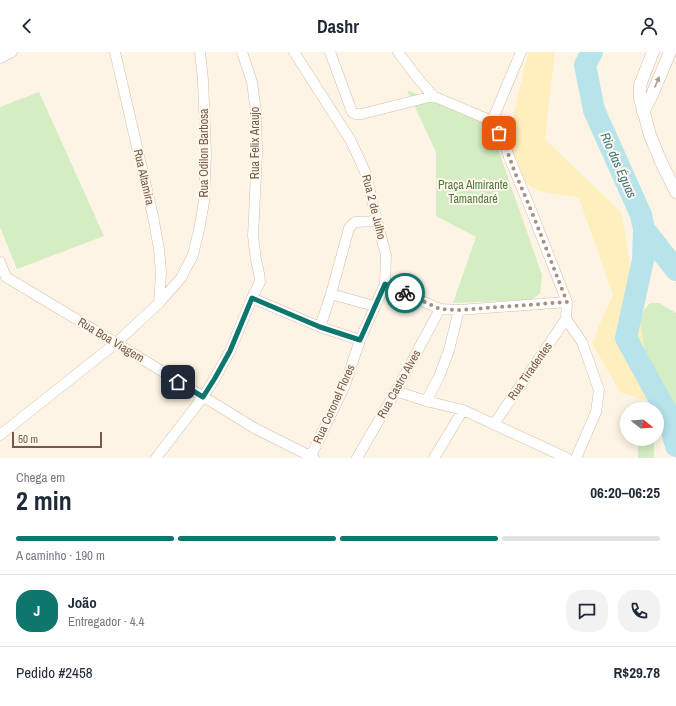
<!DOCTYPE html>
<html lang="pt">
<head>
<meta charset="utf-8">
<style>
  :root { --surface:#fff; --page:#f2f2f3; --text:#1f2937; --muted:#747a83; --line:#e0e1e3; --accent:#0f766e }
  body { margin:0; font-family:"Archivo Narrow",sans-serif; background:var(--page); color:var(--text); height:100vh; display:flex; flex-direction:column; font-size:15px; white-space:nowrap }
  * { box-sizing:border-box; margin:0 }
  p { font-size:13px; color:var(--muted) }
  .icon { flex:none; width:22px; height:22px; fill:none; stroke:currentColor; stroke-width:2; stroke-linecap:round; stroke-linejoin:round }
  .map { position:relative; height:406px; overflow:hidden }
  .drawer { display:flex; flex-direction:column; background:var(--surface); flex:1 }
  .drawer>* { flex:none }
  .needle { width:26px; rotate:107deg }
  .tools { position:absolute; left:620px; top:350px; display:grid; gap:8px }
  .tools a { display:grid; place-items:center; width:44px; height:44px; border-radius:50%; background:var(--surface); box-shadow:0 2px 10px #0003; font-size:20px }
  .scale { position:absolute; left:12px; bottom:10px; width:90px; box-sizing:border-box; padding-left:4px; border:2px solid #7a5848; border-top:0; font-size:11px; line-height:14px; white-space:nowrap; color:#7a5848; -webkit-text-stroke:3px #fff8ed; paint-order:stroke }
  .pin { position:absolute; display:grid; place-items:center; width:34px; height:34px; color:#fff; margin:-17px; border-radius:8px; box-shadow:0 2px 6px #0006 }
  .courier { position:absolute; display:grid; place-items:center; width:40px; height:40px; margin:-20px; border:3px solid #0f766e; border-radius:50%; background:#fff; color:#222; box-shadow:0 1px 5px #0007 }
  .head em { font-style:normal; font-weight:700 }
  .head div { display:flex; flex-direction:column-reverse }
  .head { display:flex; align-items:center; justify-content:space-between; height:68px; padding:0 16px }
  h1 { font-size:26px; font-weight:700; line-height:30px }
  .bar { display:grid; grid-template-columns:repeat(4,1fr); gap:6px 4px; align-content:center; height:48px; padding:0 16px }
  .bar i { height:5px; border-radius:3px; background:var(--line) }
  .bar .current { background:var(--accent) }
  .bar p { grid-column:span 4 }
  .line { display:flex; align-items:center; gap:10px; padding:0 16px; border-top:1px solid var(--line) }
  .line div { flex:1 }
  .round { display:grid; place-items:center; flex:none; width:42px; height:42px; border-radius:16px; background:var(--page) }
  header { display:flex; justify-content:space-between; align-items:center; height:52px; padding:0 16px; background:var(--surface); font-size:18px; font-weight:700 }
  .map>svg:first-child { display:block }
</style>
</head>
<body>
<header><svg class="icon" aria-label="back" viewBox="0 0 24 24"><path d="M15 5l-7 7 7 7"/></svg>Dashr<svg class="icon" aria-label="person" viewBox="0 0 24 24"><circle cx="12" cy="8" r="4"/><path d="M4 21q1-7 8-7t8 7"/></svg></header>
<div class="map">
<svg width="676" height="406" viewBox="0 0 676 406">
  <rect width="100%" height="100%" fill="#fef4e5"/>
  <path fill="#d4edc2" d="M 407,38 L 490,74 L 542,223 L 540,242 L 531,248 L 453,251 L 476,185 L 436,164 L 436,100 Z
    M 39,40 L 104,184 L 17,217 L 0,175 L 0,55 Z
    M 650,251 L 659,251 L 676,261 L 676,372 L 633,284 L 637,282 L 644,258 Z
    M 638,387 L 654,387 L 654,406 L 638,406 Z"/>
  <path fill="#ffefbe" d="M 528,0 L 555,0 L 545,87 L 622,161 L 630,213 L 654,351 L 620,340 L 592,291 L 605,260 L 613,243 L 579,146 L 538,139 L 519,126 L 507,92 Z"/>
  <g fill="none" stroke-linecap="round" stroke-linejoin="round">
    <path stroke="#b7e3ea" stroke-width="22" d="M 592,0 L 585,13 L 594,58 L 641,163 L 644,177 L 676,218
      M 644,177 L 643,208 L 626,286 L 666,359 L 676,394"/>
    <defs>
      <path id="minor" d="M 115,0 L 153,164 L 159,197 L 161,221 L 159,251
        M 294,0 L 351,89 L 366,122 L 377,169 L 386,203 L 385,232 L 360,288 L 345,333 L 310,406
        M 330,0 L 352,60 L 356,62 L 362,62 L 433,44
        M 398,0 L 416,24 L 433,44 L 492,69
        M 0,6 L 12,0
        M 492,69 L 505,93 L 509,105 L 529,153 L 567,250 L 566,267 L 582,290 L 599,338 L 596,360 L 576,406
        M 492,69 L 521,0
        M 0,210 L 6,225 L 116,291 L 256,377 L 314,406
        M 385,232 L 440,257 L 459,258 L 567,250
        M 331,242 L 374,254
        M 252,246 L 320,275 L 360,288
        M 320,275 L 331,242 L 349,176 L 355,170 L 377,169
        M 396,339 L 426,349 L 463,358 L 567,406
        M 426,349 L 439,325 L 449,298 L 459,258
        M 494,372 L 566,267 L 568,272
        M 0,383 L 116,291 L 159,251 L 181,226 L 193,203 L 199,178 L 204,150 L 206,102 L 203,28 L 200,0
        M 156,406 L 203,345 L 215,326 L 230,299 L 252,246 L 260,230 L 259,221 L 256,208 L 253,184 L 257,102 L 256,60 L 252,30 L 242,0
        M 357,406 L 396,339 L 440,257
        M 434,406 L 463,358"/>
      <path id="tertiary" d="M 653,0 L 640,33 L 640,46 L 650,83 L 661,110 L 676,140
        M 643,60 L 652,43 L 670,0"/>
    </defs>
    <use href="#minor" stroke="#d4bdac" stroke-width="11"/>
    <use href="#tertiary" stroke="#d4bdac" stroke-width="13"/>
    <use href="#minor" stroke="#fff" stroke-width="10"/>
    <use href="#tertiary" stroke="#fff" stroke-width="12"/>
  </g>
  <defs><path id="oneway-solid" d="M-6-.8H1V-3.2L6.5 0L1 3.2V.8H-6Z"/></defs>
  <use fill="#af9b91" href="#oneway-solid" transform="translate(657 30) rotate(-67)"/>
  <g fill="none" stroke-linecap="round" stroke-linejoin="round">
    <path stroke="#a88f7f" stroke-width="4" stroke-dasharray="0 7.2" d="M 405,241 L 440,257 L 459,258 L 567,250 C 550,207 534,163 515,121 C 510,107 506,94 499,81"/>
    <path stroke="#0f766e" stroke-width="5" d="M 178,330 L 203,345 L 215,326 L 230,299 L 252,246 L 320,275 L 360,288 L 385,232 L 405,241"/>
  </g>
  <g text-anchor="middle" stroke-width="4" stroke-linejoin="round" paint-order="stroke">
    <g font-size="12" fill="#7a5848" stroke="#fff8ed">
      <text transform="translate(255 91) rotate(-90)" y="4">Rua Felix Araujo</text>
      <text transform="translate(204 101) rotate(-90)" y="4">Rua Odilon Barbosa</text>
      <text transform="translate(144 125) rotate(77)" y="4">Rua Altamira</text>
      <text transform="translate(374 155) rotate(76)" y="4">Rua 2 de Julho</text>
      <text transform="translate(111 288) rotate(31)" y="4">Rua Boa Viagem</text>
      <text transform="translate(530 319) rotate(-55)" y="4">Rua Tiradentes</text>
      <text transform="translate(399 332) rotate(-61)" y="4">Rua Castro Alves</text>
      <text transform="translate(334 352) rotate(-66)" y="4">Rua Coronel Flores</text>
    </g>
    <g font-size="12" fill="#4f7a3c" stroke="#fff8ed">
      <text x="473" y="137">Praça Almirante<tspan x="473" dy="14">Tamandaré</tspan></text>
    </g>
    <g font-size="13" font-style="italic" fill="#3a7680" stroke="#fff8ed">
      <text transform="translate(619 113) rotate(66)" y="5">Rio das Éguas</text>
    </g>
  </g>
</svg>
<div class="tools">
<a><svg class="needle" viewBox="-14 -14 28 28"><path d="M0-13l5 13h-10z" fill="#e53935"/><path d="M0 13l5-13h-10z" fill="#747a83"/></svg></a>
</div>
<div class="scale">50 m</div>
<div class="pin" style="left:499px;top:81px;background:#ea580c"><svg class="icon" aria-label="bag" viewBox="0 0 24 24"><path d="M5 8h14l-1 12H6zM9 8a3 3 0 0 1 6 0"/></svg></div>
<div class="pin" style="left:178px;top:330px;background:#1f2937"><svg class="icon" aria-label="home" viewBox="0 0 24 24"><path d="M3 11l9-7 9 7M6 9v11h12V9"/></svg></div>
<div class="courier" style="left:405px;top:241px"><svg class="icon" aria-label="bike" viewBox="0 0 24 24"><circle cx="6" cy="16" r="4"/><circle cx="18" cy="16" r="4"/><path d="M6 16l4-8h5l3 8M10 8l3 8H6M13 5h3"/></svg></div>
</div>
<section class="drawer">
<div class="head"><div><h1>2 min</h1><p>Chega em</p></div><em>06:20–06:25</em></div>
<div class="bar"><i class="current"></i><i class="current"></i><i class="current"></i><i></i><p>A caminho · 190 m</p></div>
<div class="line" style="height:72px"><b class="round" style="background:var(--accent);color:#fff">J</b><div><b>João</b><p>Entregador · 4.4</p></div><a class="round"><svg class="icon" aria-label="chat" viewBox="0 0 24 24"><path d="M4 5h16v11H9l-5 4z"/></svg></a><a class="round"><svg class="icon" aria-label="phone" viewBox="0 0 24 24"><path d="M5 4h4l2 5-3 2q2 4 5 5l2-3 5 2v4C11 20 4 13 5 4z"/></svg></a></div>
<div class="line" style="height:52px"><div>Pedido #2458</div><b>R$29.78</b></div>
</section>
</body>
</html>
